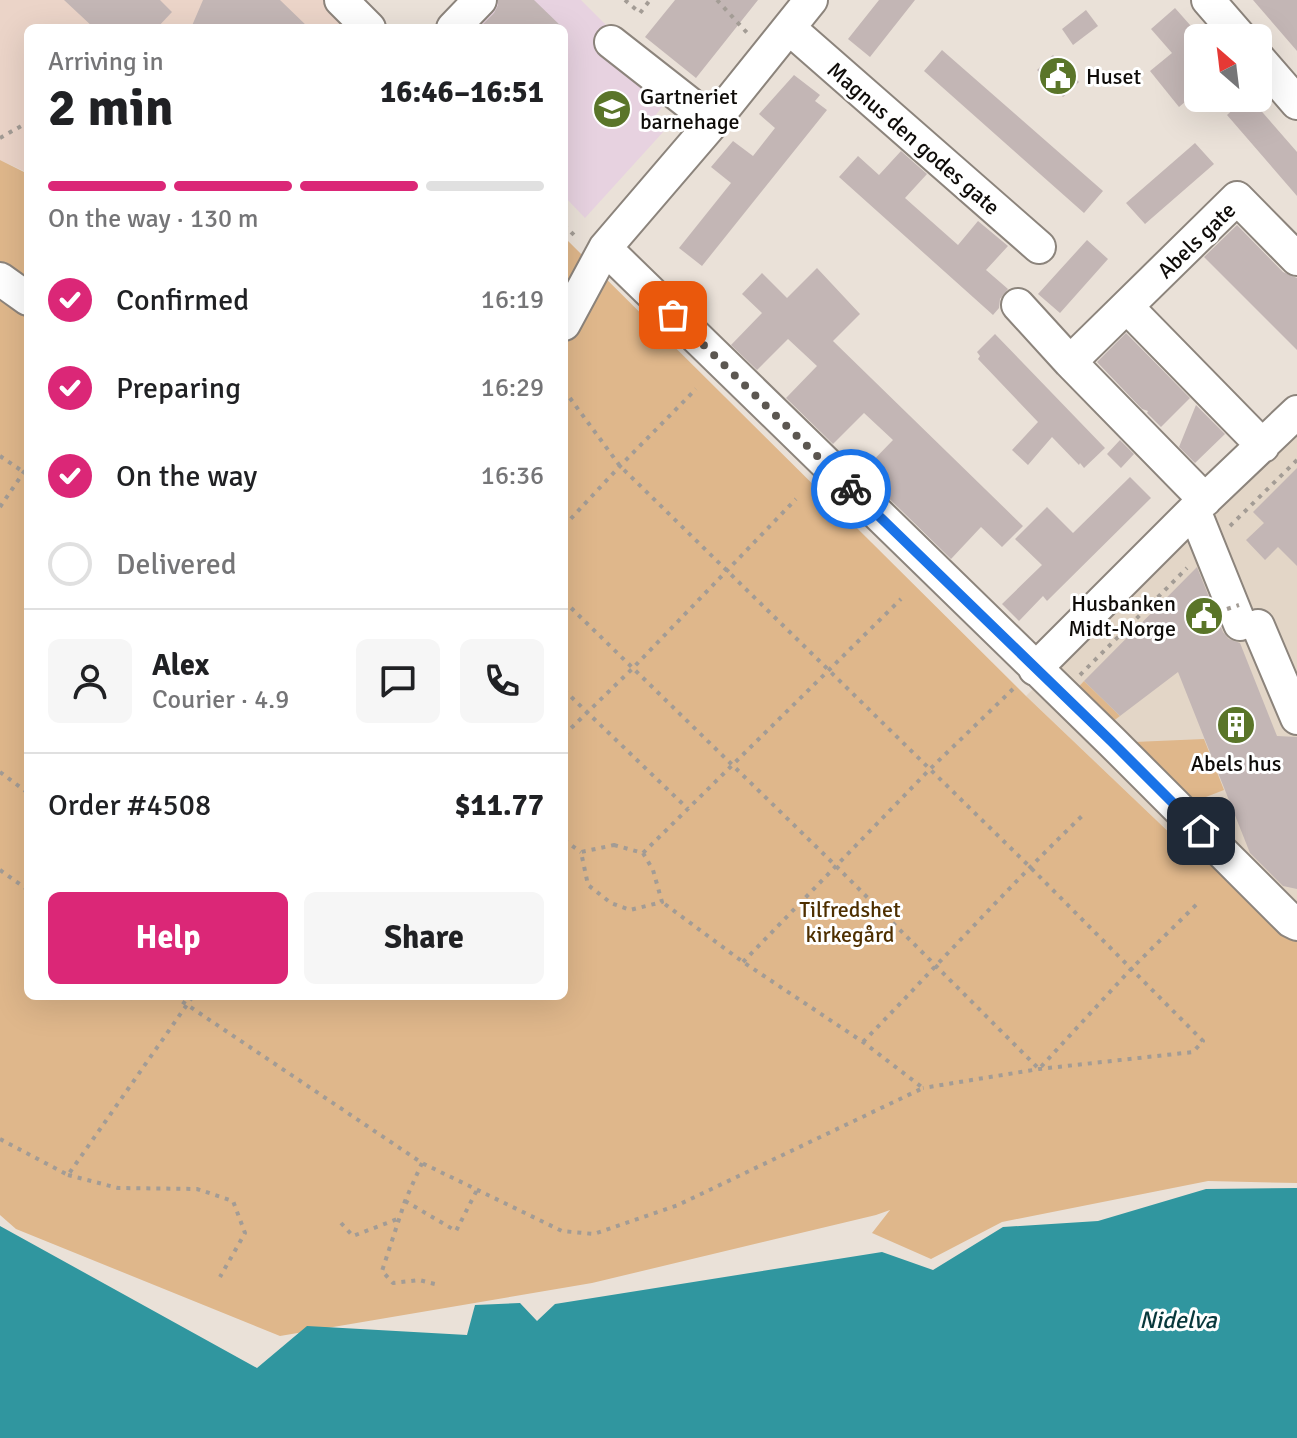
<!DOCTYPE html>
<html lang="en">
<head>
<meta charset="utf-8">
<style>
  :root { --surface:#fff; --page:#f6f6f6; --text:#202124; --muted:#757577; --line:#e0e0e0; --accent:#db2777 }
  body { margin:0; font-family:Signika,sans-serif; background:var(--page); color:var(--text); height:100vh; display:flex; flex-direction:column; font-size:30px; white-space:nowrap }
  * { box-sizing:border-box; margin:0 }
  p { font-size:26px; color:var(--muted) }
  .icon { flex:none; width:44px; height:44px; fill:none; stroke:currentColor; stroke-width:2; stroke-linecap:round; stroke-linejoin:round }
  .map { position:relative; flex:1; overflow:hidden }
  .details { position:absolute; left:24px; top:24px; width:544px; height:976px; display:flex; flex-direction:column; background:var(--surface); border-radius:12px; box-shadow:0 8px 32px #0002 }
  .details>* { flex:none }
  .needle { width:52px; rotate:332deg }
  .tools { position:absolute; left:1184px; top:24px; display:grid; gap:16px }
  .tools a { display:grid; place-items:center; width:88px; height:88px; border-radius:12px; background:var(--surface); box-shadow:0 8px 32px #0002; font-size:40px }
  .pin { position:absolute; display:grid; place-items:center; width:68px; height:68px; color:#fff; margin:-34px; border-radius:16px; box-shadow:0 4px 12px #0006 }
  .courier { position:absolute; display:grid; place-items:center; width:80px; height:80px; margin:-40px; border:6px solid #1a73e8; border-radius:50%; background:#fff; color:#222; box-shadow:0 2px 10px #0007 }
  .summary em { font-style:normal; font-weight:800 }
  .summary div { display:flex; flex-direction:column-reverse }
  .summary { display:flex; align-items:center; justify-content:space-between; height:136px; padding:0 24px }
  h1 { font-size:52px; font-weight:800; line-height:60px }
  .bar { display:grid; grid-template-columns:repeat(4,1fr); gap:12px 8px; align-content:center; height:96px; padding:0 24px }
  .bar i { height:10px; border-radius:6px; background:var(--line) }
  .bar .selected { background:var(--accent) }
  .bar p { grid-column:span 4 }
  .line { display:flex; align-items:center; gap:20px; padding:0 24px; border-top:2px solid var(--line) }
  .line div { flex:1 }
  .round { display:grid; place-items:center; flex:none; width:84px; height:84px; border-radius:12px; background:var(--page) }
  ol { padding:0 24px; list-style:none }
  li { display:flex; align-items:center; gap:24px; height:88px }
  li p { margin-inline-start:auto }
  li .icon { padding:8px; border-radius:50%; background:var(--accent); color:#fff; stroke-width:4 }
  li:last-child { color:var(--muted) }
  li i { width:44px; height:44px; border:4px solid var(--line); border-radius:50% }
  .button { display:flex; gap:16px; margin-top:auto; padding:16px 24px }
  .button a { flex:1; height:92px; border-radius:12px; background:var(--accent); color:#fff; font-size:32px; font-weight:800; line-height:92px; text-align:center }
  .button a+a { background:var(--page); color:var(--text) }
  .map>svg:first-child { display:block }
</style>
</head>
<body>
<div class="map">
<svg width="1297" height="1438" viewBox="0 0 1297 1438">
  <rect width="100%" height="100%" fill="#eae1d8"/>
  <path fill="#e3d6c7" d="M 1297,426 L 1297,954 L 1026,696 Z"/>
  <path fill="#e7d2e0" d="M 493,0 L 581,0 L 617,36 L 666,102 L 651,121 L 664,131 L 585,218 L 564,196 L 564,28 L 467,28 Z"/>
  <path fill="#ebd4c8" d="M 0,0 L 340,0 L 368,28 L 28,28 L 28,173 L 0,160 Z"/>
  <path fill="#dfb78b" d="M 0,160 L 28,174 L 28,996 L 564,996 L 564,237 L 1026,696 L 1197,859 L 1200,856 L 1297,935 L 1297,1183 L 1208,1181 L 1002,1222 L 931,1259 L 872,1233 L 890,1210 L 876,1215 L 592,1283 L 280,1336 L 16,1229 L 0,1215 Z
    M 1084,681 L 1120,716 L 1112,722 L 1072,694 Z
    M 1204,739 L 1224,790 L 1193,802 L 1134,742 Z"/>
  <path fill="#30969f" d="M 1297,1188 L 1297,1438 L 0,1438 L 0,1226 L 257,1368 L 307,1326 L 467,1335 L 475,1305 L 520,1303 L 537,1321 L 555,1304 L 882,1252 L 933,1270 L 1003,1227 L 1098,1221 L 1206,1189 Z"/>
  <path fill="#c3b6b5" d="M 64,0 L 160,0 L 172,12 L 157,28 L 94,28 Z
    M 203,0 L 280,0 L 309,28 L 191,28 Z
    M 498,0 L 534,0 L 563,28 L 483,28 L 481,26 L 494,13 L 498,5 Z
    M 675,0 L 758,0 L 696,78 L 645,37 Z
    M 879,0 L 915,0 L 870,57 L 848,39 Z
    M 1253,0 L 1297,0 L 1297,51 Z
    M 1175,8 L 1198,34 L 1198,91 L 1179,107 L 1150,71 L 1172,53 L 1151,29 Z
    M 1086,10 L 1098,26 L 1073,45 L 1062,29 Z
    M 942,50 L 1103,191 L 1084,213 L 924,71 Z
    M 1053,55 L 1079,82 L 1063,97 L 1037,70 Z
    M 794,75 L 820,95 L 815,101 L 827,110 L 702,266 L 679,248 L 731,183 L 711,167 L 733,141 L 753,156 L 775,128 L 759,114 Z
    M 1246,98 L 1250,98 L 1297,152 L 1297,196 L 1227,115 Z
    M 1195,143 L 1214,164 L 1145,224 L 1126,203 Z
    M 901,151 L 927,174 L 905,198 L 958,245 L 978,221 L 1008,246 L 986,270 L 1008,289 L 1000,299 L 999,308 L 993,315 L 839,177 L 858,156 L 879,175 Z
    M 1237,225 L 1283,272 L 1297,278 L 1297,350 L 1204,257 Z
    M 1087,240 L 1108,259 L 1060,313 L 1038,294 Z
    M 817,268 L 860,314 L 833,341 L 1023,526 L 1002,547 L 981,527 L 951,559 L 862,472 L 893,440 L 864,413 L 833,444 L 786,398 L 817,366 L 788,339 L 757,370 L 731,345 L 762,313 L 742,294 L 762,273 L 787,298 Z
    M 1126,333 L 1190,398 L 1161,427 L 1147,413 L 1148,411 L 1142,409 L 1097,362 Z
    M 995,334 L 1105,448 L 1084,468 L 1080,463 L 1079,465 L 1052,437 L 1028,465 L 1012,450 L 1038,422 L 978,359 L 980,356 L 977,352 Z
    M 1196,405 L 1225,434 L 1195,463 L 1179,447 Z
    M 1120,440 L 1134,454 L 1121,468 L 1107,454 Z
    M 1297,468 L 1297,566 L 1278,547 L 1265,560 L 1246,540 L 1264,523 L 1253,512 Z
    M 1130,477 L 1151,498 L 1047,601 L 1043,596 L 1019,621 L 1002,604 L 1042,565 L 1015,539 L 1047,507 L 1073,533 Z
    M 1197,567 L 1223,632 L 1229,639 L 1240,643 L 1277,736 L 1297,737 L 1297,889 L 1283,886 L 1250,853 L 1178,672 L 1120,716 L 1084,681 Z"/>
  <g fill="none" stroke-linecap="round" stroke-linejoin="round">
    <defs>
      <path id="minor" d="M 341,0 L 369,28
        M 1208,0 L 1241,38
        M 453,28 L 480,0
        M 789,28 L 1039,247
        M 611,42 L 713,122
        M 1258,58 L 1297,103
        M 605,248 L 1111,741 L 1291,921 L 1297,924
        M 0,279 L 28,299
        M 1018,305 L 1070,362 L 1205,500
        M 1127,307 L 1263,446
        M 564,324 L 605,248 L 713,122 L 811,0
        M 1070,362 L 1237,198 L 1297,259
        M 1194,510 L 1240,624
        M 1258,626 L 1297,718
        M 1035,669 L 1194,510 L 1297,412"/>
    </defs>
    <use href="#minor" stroke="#8c847c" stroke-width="36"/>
    <path stroke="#a39c95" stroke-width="4" stroke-dasharray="4 6" stroke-linecap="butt" d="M 625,0 L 640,13 L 650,0
      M 717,0 L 750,36
      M 0,138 L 23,125 L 28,124
      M 564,225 L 578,239
      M 564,390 L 620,466 L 1029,866 L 1203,1041 L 1193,1052 L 1039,1069 L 923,1088
      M 0,456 L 28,475
      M 0,507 L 28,466
      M 564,526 L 620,466 L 696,389
      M 1230,526 L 1297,460
      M 564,601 L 836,866 L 1039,1069 L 1131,969 L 1197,904
      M 1080,675 L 1187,568
      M 564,690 L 688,809
      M 564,735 L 632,669 L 796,499
      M 0,772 L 28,793
      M 564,840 L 581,852
      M 614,845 L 643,853 L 653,870 L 662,902 L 630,910 L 611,903 L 588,885 L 581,852 Z
      M 643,853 L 901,599
      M 0,870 L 28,890
      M 743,962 L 930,769 L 1014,688
      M 174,996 L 422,1163 L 562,1231 L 594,1234 L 678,1205 L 923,1088 L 863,1042 L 743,962 L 662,902
      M 863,1042 C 936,967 1007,888 1083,815
      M 0,1139 L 68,1175 L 193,996
      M 422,1163 L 405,1201 L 382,1271 L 393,1283 L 419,1280 L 435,1284
      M 68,1175 L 118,1188 L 197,1189 L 233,1201 L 245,1233 L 220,1277
      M 405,1201 L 456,1231 L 477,1190
      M 341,1223 L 353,1236 L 400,1218"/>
    <use href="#minor" stroke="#fff" stroke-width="32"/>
    <path stroke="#a39c95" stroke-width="4" stroke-dasharray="4 6" stroke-linecap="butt" d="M 1227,609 L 1239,605"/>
  </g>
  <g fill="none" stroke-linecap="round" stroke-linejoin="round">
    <path stroke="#5c5751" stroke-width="8" stroke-dasharray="0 14.4" d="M 673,315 L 851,489"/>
    <path stroke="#1a73e8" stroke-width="10" d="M 851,489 L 1111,741 L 1201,831"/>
  </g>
  <defs>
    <symbol id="civic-disc" viewBox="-11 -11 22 22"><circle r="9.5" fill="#5a7529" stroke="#fff"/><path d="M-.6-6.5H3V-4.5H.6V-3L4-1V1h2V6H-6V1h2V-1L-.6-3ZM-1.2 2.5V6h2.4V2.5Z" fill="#fff"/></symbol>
    <symbol id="school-disc" viewBox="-11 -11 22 22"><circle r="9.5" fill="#5a7529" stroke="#fff"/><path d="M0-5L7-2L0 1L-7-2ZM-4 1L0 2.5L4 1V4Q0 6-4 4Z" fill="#fff"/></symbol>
    <symbol id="building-disc" viewBox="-11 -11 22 22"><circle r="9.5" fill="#5a7529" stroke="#fff"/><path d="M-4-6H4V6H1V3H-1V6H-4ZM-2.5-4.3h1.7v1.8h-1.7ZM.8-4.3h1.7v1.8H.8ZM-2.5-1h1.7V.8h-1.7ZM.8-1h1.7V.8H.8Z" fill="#fff"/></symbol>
  </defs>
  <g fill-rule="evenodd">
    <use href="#civic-disc" x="1036" y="54" width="44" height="44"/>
    <use href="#school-disc" x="590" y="87" width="44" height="44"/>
    <use href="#civic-disc" x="1182" y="594" width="44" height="44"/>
    <use href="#building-disc" x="1214" y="703" width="44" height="44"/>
  </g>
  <g text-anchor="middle" stroke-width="6" stroke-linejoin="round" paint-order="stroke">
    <g font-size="22" fill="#0f0c09" stroke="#fff" text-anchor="start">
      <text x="1086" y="84">Huset</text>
      <text x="640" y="104">Gartneriet<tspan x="640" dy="25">barnehage</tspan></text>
      <text x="1176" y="611" text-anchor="end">Husbanken<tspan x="1176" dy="25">Midt-Norge</tspan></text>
      <text x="1236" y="771" text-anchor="middle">Abels hus</text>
    </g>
    <g font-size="22" fill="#0f0c09" stroke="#fff">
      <text transform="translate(914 138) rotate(41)" y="8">Magnus den godes gate</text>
      <text transform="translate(1196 240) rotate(-44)" y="8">Abels gate</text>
    </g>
    <g font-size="22" fill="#4e2f00" stroke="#fff">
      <text x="850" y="917">Tilfredshet<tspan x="850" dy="25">kirkegård</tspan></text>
    </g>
    <g font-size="24" font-style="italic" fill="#08383c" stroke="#fff">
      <text x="1178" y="1328">Nidelva</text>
    </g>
  </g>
</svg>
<div class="tools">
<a><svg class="needle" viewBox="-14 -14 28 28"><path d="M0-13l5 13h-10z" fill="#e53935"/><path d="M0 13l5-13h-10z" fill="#757577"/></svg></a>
</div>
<div class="pin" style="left:673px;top:315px;background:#ea580c"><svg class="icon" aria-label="bag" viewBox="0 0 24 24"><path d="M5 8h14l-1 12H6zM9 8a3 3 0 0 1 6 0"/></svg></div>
<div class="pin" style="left:1201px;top:831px;background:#1f2937"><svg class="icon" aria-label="home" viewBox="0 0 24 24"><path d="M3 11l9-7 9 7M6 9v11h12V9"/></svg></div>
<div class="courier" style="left:851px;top:489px"><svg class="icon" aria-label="bike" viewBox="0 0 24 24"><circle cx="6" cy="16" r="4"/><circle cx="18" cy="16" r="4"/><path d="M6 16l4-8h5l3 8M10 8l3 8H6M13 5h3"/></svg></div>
<section class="details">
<div class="summary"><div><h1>2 min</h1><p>Arriving in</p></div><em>16:46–16:51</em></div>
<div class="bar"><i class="selected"></i><i class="selected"></i><i class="selected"></i><i></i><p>On the way · 130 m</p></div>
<ol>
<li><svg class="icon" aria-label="check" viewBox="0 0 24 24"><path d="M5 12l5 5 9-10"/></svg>Confirmed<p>16:19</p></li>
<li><svg class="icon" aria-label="check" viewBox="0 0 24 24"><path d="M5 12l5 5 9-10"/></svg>Preparing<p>16:29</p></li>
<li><svg class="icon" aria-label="check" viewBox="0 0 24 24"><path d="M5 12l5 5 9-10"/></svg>On the way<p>16:36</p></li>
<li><i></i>Delivered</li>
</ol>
<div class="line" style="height:144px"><a class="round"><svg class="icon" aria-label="person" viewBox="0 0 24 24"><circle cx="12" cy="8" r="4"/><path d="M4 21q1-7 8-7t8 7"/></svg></a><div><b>Alex</b><p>Courier · 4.9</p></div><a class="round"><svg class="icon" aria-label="chat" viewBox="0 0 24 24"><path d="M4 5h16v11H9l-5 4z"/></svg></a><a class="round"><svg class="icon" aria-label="phone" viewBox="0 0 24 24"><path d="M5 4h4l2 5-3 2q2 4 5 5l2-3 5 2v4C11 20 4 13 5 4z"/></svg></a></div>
<div class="line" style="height:104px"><div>Order #4508</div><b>$11.77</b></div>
<div class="button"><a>Help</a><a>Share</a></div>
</section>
</div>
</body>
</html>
